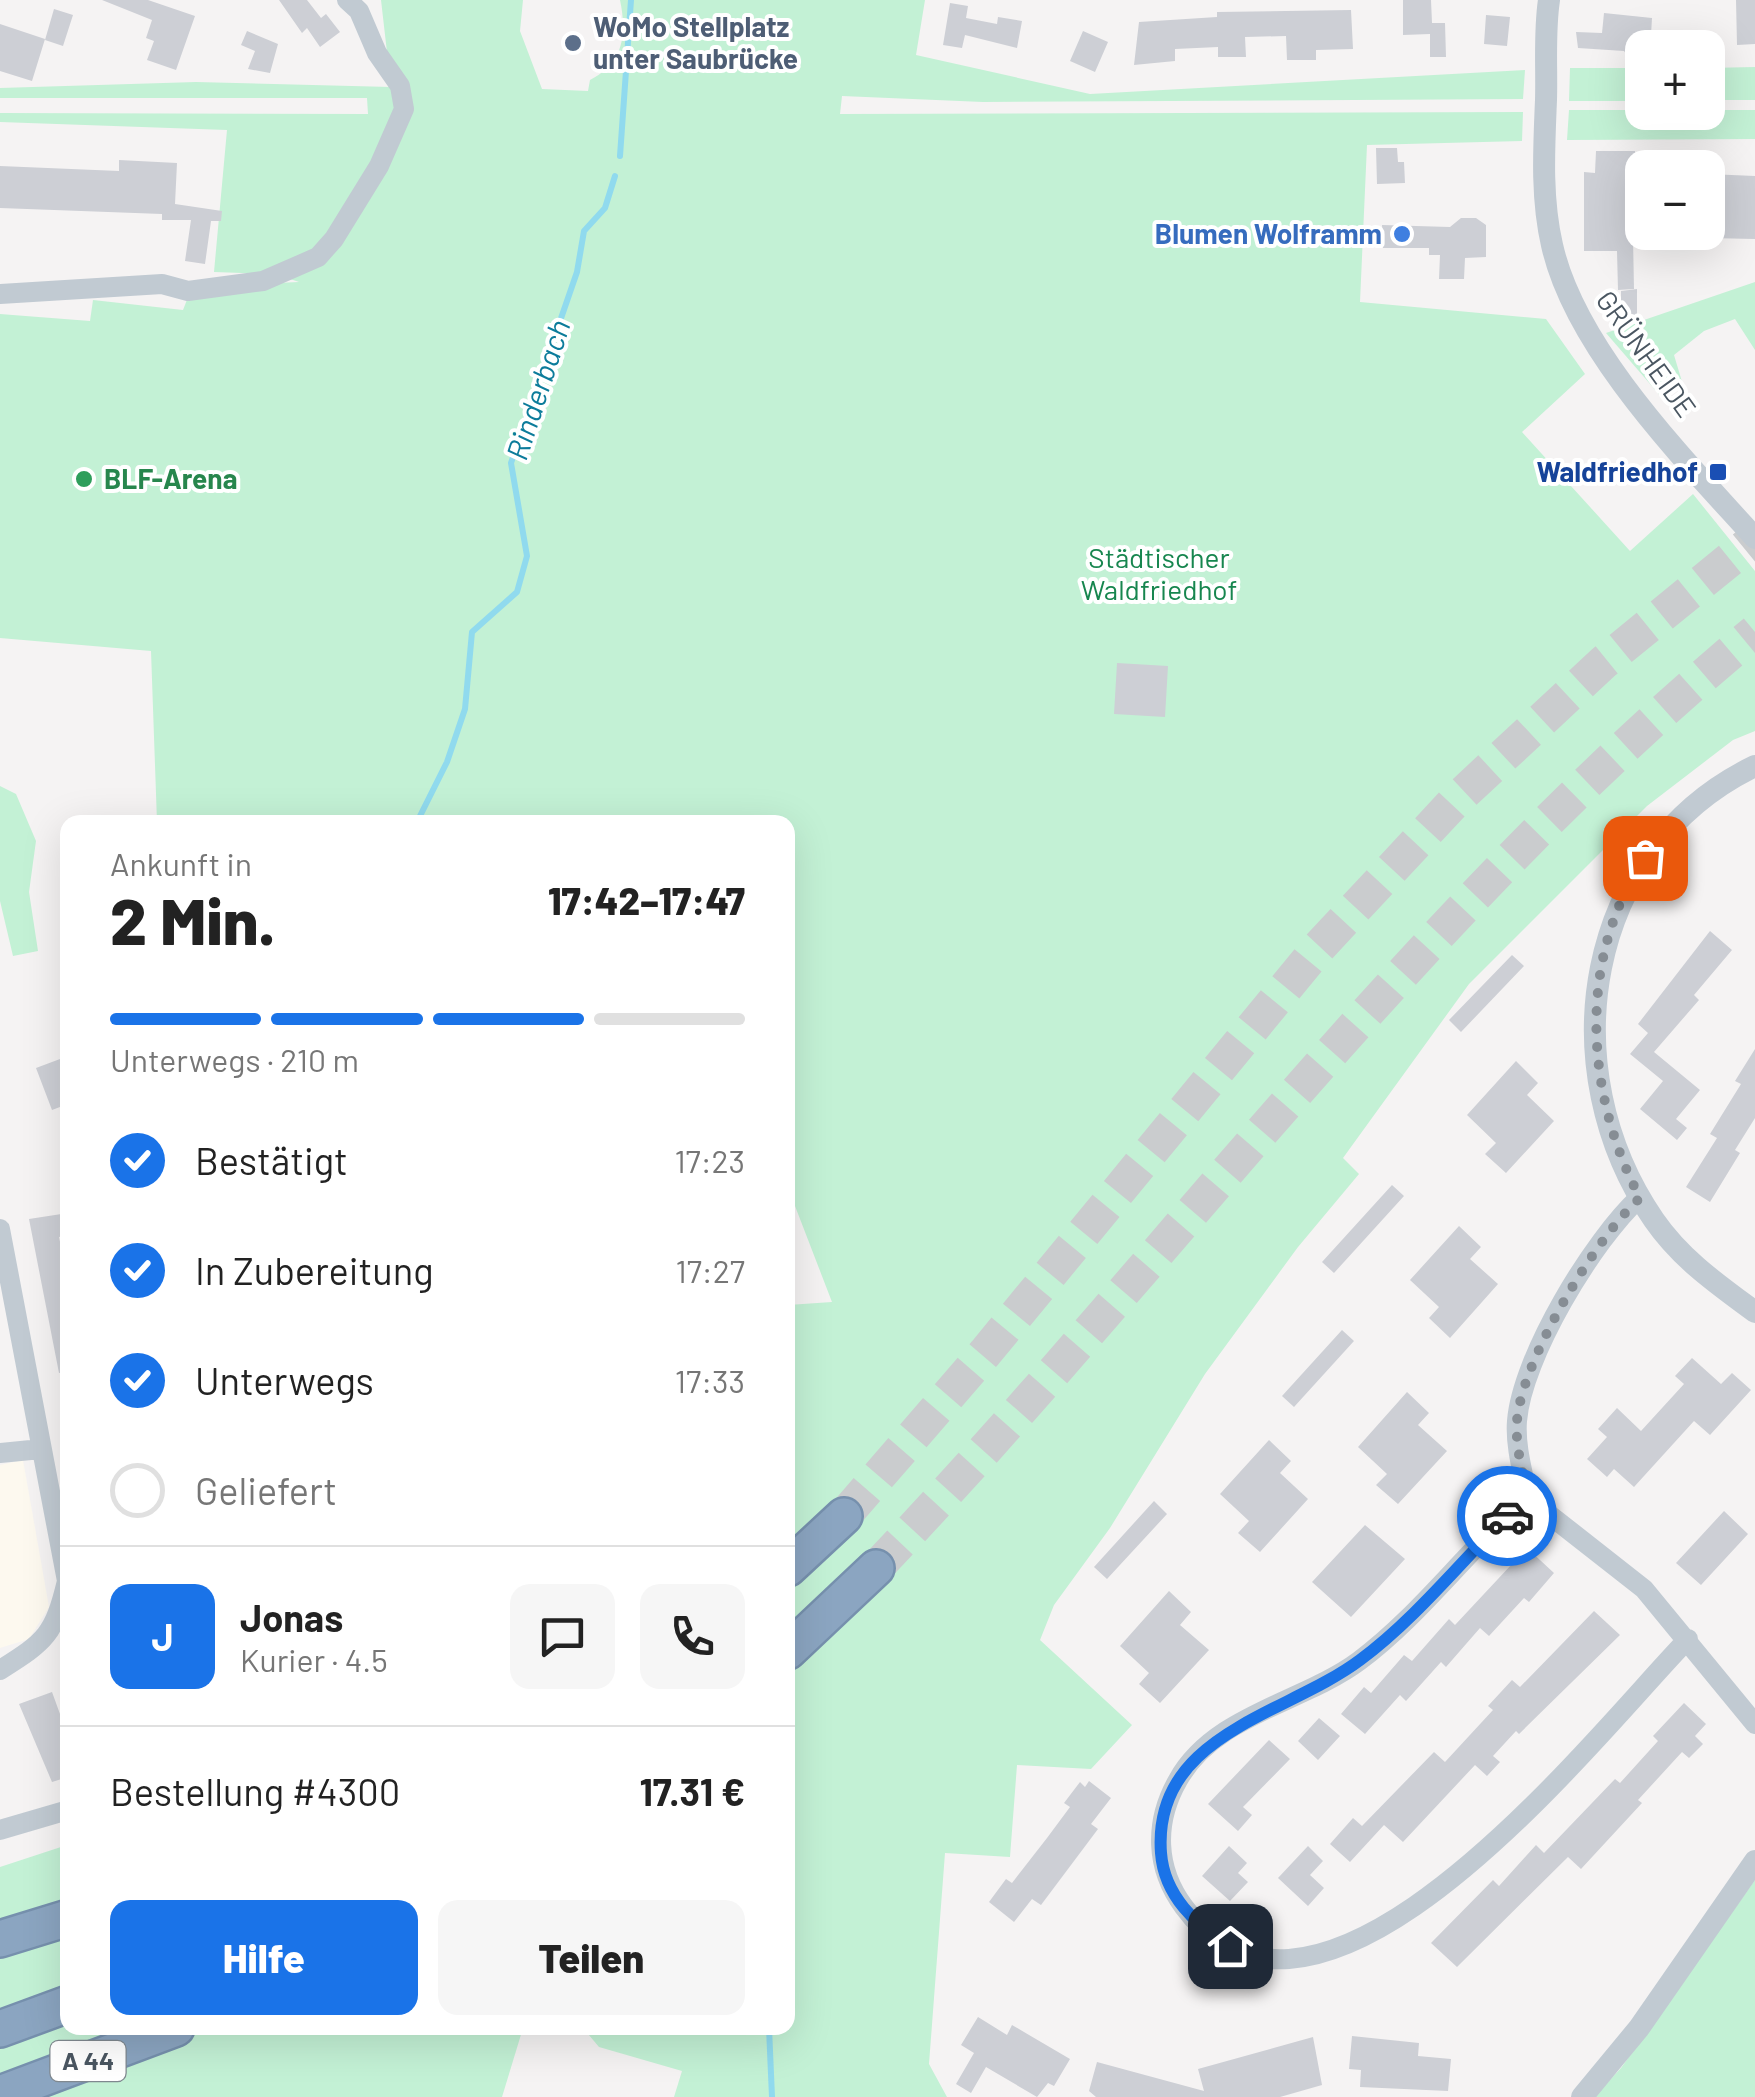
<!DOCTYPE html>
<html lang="de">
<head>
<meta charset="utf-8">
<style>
  :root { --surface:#fff; --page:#f6f6f6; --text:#222; --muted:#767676; --line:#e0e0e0; --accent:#1a73e8 }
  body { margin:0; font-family:Barlow,sans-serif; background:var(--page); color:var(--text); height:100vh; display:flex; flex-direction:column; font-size:38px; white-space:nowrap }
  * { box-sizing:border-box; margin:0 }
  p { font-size:32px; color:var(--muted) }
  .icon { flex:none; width:55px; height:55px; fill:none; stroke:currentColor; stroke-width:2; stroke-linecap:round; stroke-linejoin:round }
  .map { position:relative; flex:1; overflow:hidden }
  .drawer { position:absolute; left:60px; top:815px; width:735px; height:1220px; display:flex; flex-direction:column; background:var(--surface); border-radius:20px; box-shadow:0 10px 40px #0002 }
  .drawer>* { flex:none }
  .tools { position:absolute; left:1625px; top:30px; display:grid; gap:20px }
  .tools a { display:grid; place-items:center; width:100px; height:100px; border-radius:20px; background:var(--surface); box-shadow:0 10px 40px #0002; font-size:50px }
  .pin { position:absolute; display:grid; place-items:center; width:85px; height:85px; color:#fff; margin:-42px; border-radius:20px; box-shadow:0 5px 15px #0006 }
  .courier { position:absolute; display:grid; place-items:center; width:100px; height:100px; margin:-50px; border:8px solid #1a73e8; border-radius:50%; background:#fff; color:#222; box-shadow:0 2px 12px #0007 }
  .head em { font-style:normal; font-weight:800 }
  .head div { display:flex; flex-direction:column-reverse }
  .head { display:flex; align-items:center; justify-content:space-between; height:170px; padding:0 50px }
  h1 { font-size:65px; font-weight:800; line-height:75px }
  .bar { display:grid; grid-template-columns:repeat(4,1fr); gap:15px 10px; align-content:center; height:120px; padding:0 50px }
  .bar i { height:12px; border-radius:8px; background:var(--line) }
  .bar .selected { background:var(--accent) }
  .bar p { grid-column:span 4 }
  .line { display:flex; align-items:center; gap:25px; padding:0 50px; border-top:2px solid var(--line) }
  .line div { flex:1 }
  .round { display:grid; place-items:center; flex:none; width:105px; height:105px; border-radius:20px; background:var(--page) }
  ol { padding:0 50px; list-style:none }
  li { display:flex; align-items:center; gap:30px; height:110px }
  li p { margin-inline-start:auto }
  li .icon { padding:10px; border-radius:50%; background:var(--accent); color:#fff; stroke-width:4 }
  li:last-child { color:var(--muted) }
  li i { width:55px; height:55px; border:5px solid var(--line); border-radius:50% }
  .action { display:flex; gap:20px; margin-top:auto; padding:20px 50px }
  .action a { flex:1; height:115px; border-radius:20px; background:var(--accent); color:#fff; font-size:40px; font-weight:800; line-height:115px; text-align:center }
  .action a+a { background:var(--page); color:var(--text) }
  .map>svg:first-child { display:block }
</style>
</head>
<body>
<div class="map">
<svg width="1755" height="2097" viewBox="0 0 1755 2097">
  <rect width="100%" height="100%" fill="#f5f3f3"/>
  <path fill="#fdf9ef" d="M 23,1460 L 49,1607 L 29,1639 L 0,1648 L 0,1465 Z"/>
  <path fill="#c3f1d5" d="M 381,0 L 523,0 L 520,31 L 542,89 L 588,91 L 590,80 C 624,63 627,34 620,0 L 925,0 L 916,55 L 1090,94 L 1525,70 L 1523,99 L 983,102 L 842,96 L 840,114 L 1523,112 L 1522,141 L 1367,145 L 1360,302 L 1546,319 L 1585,374 L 1522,432 L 1630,551 L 1693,494 L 1755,571 L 1755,731 L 1733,740 L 1647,806 L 1469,984 L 1343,1158 L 1359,1174 L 1298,1247 L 1205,1374 L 1110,1528 L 1054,1605 L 1040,1640 L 1132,1725 L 1091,1769 L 1017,1765 L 1010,1857 L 945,1853 L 929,2064 L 947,2097 L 674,2097 L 682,2071 L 599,2047 L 583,2028 L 788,2028 L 788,1305 L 832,1302 L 795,1206 L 788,1198 L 788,822 L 157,822 L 151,651 L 0,638 L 0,314 L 90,321 L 93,300 L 183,310 L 192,287 L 299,282 L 275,274 L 214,272 L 227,130 L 0,122 L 0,113 L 368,114 L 367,98 L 0,98 L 0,88 L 196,82 L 391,87 Z
    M 1755,67 L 1755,100 L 1708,100 L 1708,68 Z
    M 1570,68 L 1642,68 L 1642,101 L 1569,101 Z
    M 1569,110 L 1755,110 L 1755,139 L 1567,140 Z
    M 1755,282 L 1755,350 L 1735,319 L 1704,331 L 1674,355 L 1683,385 L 1663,399 L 1606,333 Z
    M 0,786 L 16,794 L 36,841 L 29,892 L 38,951 L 13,956 L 0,901 Z
    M 67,1845 L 68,2028 L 523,2028 L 502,2097 L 0,2097 L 0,1867 Z
    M 1755,1880 L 1755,2097 L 1594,2097 L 1621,2068 Z"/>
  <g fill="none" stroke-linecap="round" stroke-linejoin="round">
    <path stroke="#90daee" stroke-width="6" d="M 620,156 L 631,0
      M 417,822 L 447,762 L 465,709 L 472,632 L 517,592 L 527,556 L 511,463 L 577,272 L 584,231 L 605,208 L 615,176
      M 769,2028 L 772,2097"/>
  </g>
  <path fill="#cdcfd5" d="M 102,0 L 148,0 L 195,16 L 176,70 L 147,60 L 154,41 L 146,38 L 152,20 Z
    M 279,0 L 307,0 L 321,18 L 326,14 L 340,32 L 320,47 L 307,28 L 302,33 Z
    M 1403,0 L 1431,0 L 1432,23 L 1445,23 L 1446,57 L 1430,57 L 1430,34 L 1403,35 Z
    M 1736,0 L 1755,0 L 1755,44 L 1737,45 Z
    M 950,3 L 968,6 L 966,18 L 997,24 L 998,17 L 1022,21 L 1017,48 L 965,35 L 962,48 L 943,45 Z
    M 54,9 L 73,15 L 63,46 L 45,40 Z
    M 1351,10 L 1353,49 L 1316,50 L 1316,60 L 1287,60 L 1286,36 L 1245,37 L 1246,57 L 1218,57 L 1218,47 L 1175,49 L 1175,61 L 1134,65 L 1139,22 L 1217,17 L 1217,12 Z
    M 1604,13 L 1652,18 L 1651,35 L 1639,33 L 1636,67 L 1624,51 L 1578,48 L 1576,32 L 1602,33 Z
    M 1486,15 L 1510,17 L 1507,46 L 1484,44 Z
    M 0,24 L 45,39 L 32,81 L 0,71 Z
    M 247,31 L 278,44 L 270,73 L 248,69 L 255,51 L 241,45 Z
    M 1083,31 L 1108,42 L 1095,72 L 1070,61 Z
    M 1376,148 L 1397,148 L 1398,162 L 1404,162 L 1405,183 L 1377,184 Z
    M 1596,151 L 1635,151 L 1635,183 L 1642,183 L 1642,237 L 1633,237 L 1634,289 L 1618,290 L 1617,251 L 1584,251 L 1584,172 L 1595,173 Z
    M 119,160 L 177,163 L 175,204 L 222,211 L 221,221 L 211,221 L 205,264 L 185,261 L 191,220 L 162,220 L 162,214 L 0,208 L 0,166 L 119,171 Z
    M 1708,174 L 1755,176 L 1755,239 L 1708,238 Z
    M 1461,218 L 1476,218 L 1486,225 L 1486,257 L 1465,258 L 1464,279 L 1439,279 L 1440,255 L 1429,255 L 1429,248 L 1383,248 L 1382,225 L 1450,227 Z
    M 1637,289 L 1637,321 L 1621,321 L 1621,291 Z
    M 1117,663 L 1168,666 L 1165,717 L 1114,714 Z
    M 1710,931 L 1732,950 L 1694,995 L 1699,1000 L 1654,1052 L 1700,1090 L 1676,1119 L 1687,1128 L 1677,1140 L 1640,1109 L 1663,1081 L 1630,1054 L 1648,1033 L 1638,1024 Z
    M 1512,955 L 1524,966 L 1461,1032 L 1449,1020 Z
    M 1755,1049 L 1755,1118 L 1735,1150 L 1740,1153 L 1710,1202 L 1686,1187 L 1717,1138 L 1710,1134 L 1741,1084 L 1735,1081 Z
    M 68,1056 L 68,1104 L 52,1110 L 36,1068 Z
    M 1516,1061 L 1538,1083 L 1527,1095 L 1554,1121 L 1506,1173 L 1485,1154 L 1496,1143 L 1467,1115 Z
    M 1392,1185 L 1404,1196 L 1334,1273 L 1322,1262 Z
    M 68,1213 L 68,1235 L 59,1237 L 68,1281 L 68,1372 L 59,1373 L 29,1219 Z
    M 1459,1226 L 1481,1247 L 1470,1259 L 1498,1284 L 1450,1338 L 1429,1318 L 1439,1307 L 1410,1280 Z
    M 1342,1330 L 1354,1341 L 1294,1407 L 1282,1396 Z
    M 1692,1358 L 1721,1384 L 1732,1373 L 1751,1390 L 1710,1435 L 1694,1421 L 1634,1487 L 1614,1469 L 1607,1477 L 1587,1459 L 1607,1437 L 1598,1429 L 1617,1408 L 1641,1431 L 1684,1384 L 1675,1376 Z
    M 1407,1392 L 1429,1413 L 1418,1425 L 1447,1451 L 1398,1504 L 1376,1485 L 1387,1474 L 1358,1447 Z
    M 1269,1440 L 1291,1461 L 1280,1473 L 1308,1499 L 1260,1552 L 1238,1533 L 1249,1521 L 1220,1494 Z
    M 1154,1501 L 1167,1514 L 1107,1579 L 1094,1567 Z
    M 1724,1511 L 1748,1534 L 1701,1585 L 1676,1563 Z
    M 1365,1525 L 1405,1559 L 1351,1617 L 1312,1582 Z
    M 1527,1548 L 1554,1573 L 1529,1602 L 1524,1598 L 1489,1636 L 1480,1628 L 1446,1667 L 1441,1662 L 1406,1701 L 1400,1695 L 1365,1734 L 1341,1714 L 1364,1687 L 1371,1693 L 1404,1655 L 1412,1661 L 1449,1619 L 1455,1625 Z
    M 1169,1591 L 1191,1612 L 1180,1625 L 1209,1650 L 1160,1703 L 1139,1684 L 1149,1673 L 1120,1646 Z
    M 1594,1611 L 1620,1635 L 1519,1734 L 1516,1731 L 1493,1756 L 1500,1762 L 1487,1776 L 1475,1765 L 1403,1842 L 1384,1825 L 1350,1862 L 1330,1844 L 1353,1818 L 1362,1826 L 1434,1752 L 1445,1762 L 1493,1710 L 1488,1706 L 1512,1680 L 1520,1687 Z
    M 52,1692 L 68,1736 L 68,1777 L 52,1782 L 19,1704 Z
    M 1684,1703 L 1706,1724 L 1695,1736 L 1703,1744 L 1689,1758 L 1682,1752 L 1638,1800 L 1642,1803 L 1581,1869 L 1568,1857 L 1457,1967 L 1431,1943 L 1493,1880 L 1499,1886 L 1536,1845 L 1544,1853 L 1615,1779 L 1620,1783 L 1658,1741 L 1653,1736 Z
    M 1319,1718 L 1340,1736 L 1318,1760 L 1298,1741 Z
    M 1269,1740 L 1290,1759 L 1243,1807 L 1252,1815 L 1238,1831 L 1208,1804 Z
    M 1089,1781 L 1111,1798 L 1091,1824 L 1098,1829 L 1041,1905 L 1032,1899 L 1014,1922 L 989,1902 L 1006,1879 L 1012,1883 L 1047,1838 L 1070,1807 L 1064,1803 L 1080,1782 L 1085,1787 Z
    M 1229,1846 L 1247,1863 L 1238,1873 L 1248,1882 L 1230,1901 L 1202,1876 Z
    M 1308,1846 L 1323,1861 L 1310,1875 L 1324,1888 L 1308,1906 L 1278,1878 Z
    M 978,2017 L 1007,2035 L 1012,2025 L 1070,2059 L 1054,2086 L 1048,2083 L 1037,2097 L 986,2067 L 971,2093 L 956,2084 L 974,2053 L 961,2045 Z
    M 1352,2036 L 1419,2043 L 1418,2056 L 1451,2059 L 1448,2091 L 1360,2087 L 1361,2070 L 1349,2069 Z
    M 1313,2037 L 1322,2085 L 1280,2097 L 1096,2097 L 1089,2091 L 1097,2062 L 1204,2091 L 1198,2069 Z"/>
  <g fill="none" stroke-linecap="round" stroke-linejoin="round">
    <path stroke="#caccce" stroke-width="35" stroke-dasharray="35 18" stroke-linecap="butt" d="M 844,1516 L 985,1353 L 1319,947 L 1456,800 L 1604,662 L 1755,539
      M 876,1568 C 1171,1257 1423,906 1755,632"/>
    <defs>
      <path id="motorway" d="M 788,1568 L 844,1516
        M 788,1651 L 876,1568
        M 0,1939 L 68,1918
        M 0,2029 L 68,2004
        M 0,2094 L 176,2028"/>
    </defs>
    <use href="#motorway" stroke="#7690ad" stroke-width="40"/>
    <path stroke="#c1cad2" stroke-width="20" d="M 0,294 L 162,284 L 188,291 L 263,281 L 318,257 L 334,239 L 379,166 L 404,109 L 400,86 L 377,53 L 359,11 L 347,0
      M 1640,1197 C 1593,1240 1522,1357 1517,1421 C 1515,1446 1523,1473 1528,1498 L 1644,1589 L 1755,1724
      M 0,1229 L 67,1581 C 54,1635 46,1641 0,1670
      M 0,1453 L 41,1449
      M 1528,1498 C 1468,1548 1422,1614 1359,1661 C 1304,1702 1214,1715 1178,1780 C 1154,1822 1155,1868 1184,1907 C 1320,2093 1599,1730 1688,1639
      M 0,1830 L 68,1810"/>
    <path stroke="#c1cad2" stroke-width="22" d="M 1549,0 C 1544,33 1547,67 1546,100 C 1544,148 1541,197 1552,245 C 1575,349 1684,459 1755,538
      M 1755,766 C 1583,849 1550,1069 1654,1220 C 1681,1259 1717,1284 1755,1312
      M 1582,2097 L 1639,2028 L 1755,1861"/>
    <use href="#motorway" stroke="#8ba5c1" stroke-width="35"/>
  </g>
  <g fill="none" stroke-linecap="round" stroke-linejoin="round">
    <path stroke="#868d94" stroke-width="10" stroke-dasharray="0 18" d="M 1507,1516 L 1528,1498 C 1523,1473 1515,1446 1517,1421 C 1521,1362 1596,1237 1640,1198 C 1585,1093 1577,958 1645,858"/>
    <path stroke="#1a73e8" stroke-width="12" d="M 1230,1946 C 1196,1926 1164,1895 1161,1853 C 1152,1734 1287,1715 1360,1660 C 1414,1620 1459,1564 1507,1516"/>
  </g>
  <circle fill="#5c6f8a" stroke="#fff" stroke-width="4" cx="573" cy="43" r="10"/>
  <circle fill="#3f7fe0" stroke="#fff" stroke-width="4" cx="1402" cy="234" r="10"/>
  <rect fill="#1a4fb4" stroke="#fff" stroke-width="4" x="1708" y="462" width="20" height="20" rx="5"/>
  <circle fill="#2e9e5b" stroke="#fff" stroke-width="4" cx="84" cy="479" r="10"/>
  <g text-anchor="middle" stroke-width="8" stroke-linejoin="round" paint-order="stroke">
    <rect fill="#fff" stroke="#808990" stroke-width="2.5" x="50.5" y="2041" width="75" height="40" rx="8"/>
    <g font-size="25" font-weight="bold" fill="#4a5661">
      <text x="88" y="2070">A 44</text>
    </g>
    <g font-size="28" font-weight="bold" fill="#4e5e75" stroke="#fff" text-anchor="start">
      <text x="593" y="37">WoMo Stellplatz<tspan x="593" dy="32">unter Saubrücke</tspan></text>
    </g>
    <g font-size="28" font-weight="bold" fill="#366cbe" stroke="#fff" text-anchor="end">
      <text x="1382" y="244">Blumen Wolframm</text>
    </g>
    <g font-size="28" fill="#4a5661" stroke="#fff">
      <text transform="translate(1646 354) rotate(54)" y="10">GRÜNHEIDE</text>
    </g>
    <g font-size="28" font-weight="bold" fill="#164399" stroke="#fff" text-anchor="end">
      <text x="1698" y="482">Waldfriedhof</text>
    </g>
    <g font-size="28" font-weight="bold" fill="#27864d" stroke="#fff" text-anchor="start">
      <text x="104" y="489">BLF-Arena</text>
    </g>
    <g font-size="28" fill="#17864f" stroke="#fff">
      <text x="1159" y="568">Städtischer<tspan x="1159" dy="32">Waldfriedhof</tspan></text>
    </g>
    <g font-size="30" font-style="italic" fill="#0c7c9b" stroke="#fff">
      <text transform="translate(539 390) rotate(-72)" y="10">Rinderbach</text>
    </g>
  </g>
</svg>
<div class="tools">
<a>+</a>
<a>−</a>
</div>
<div class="pin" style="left:1645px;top:858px;background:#ea580c"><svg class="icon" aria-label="bag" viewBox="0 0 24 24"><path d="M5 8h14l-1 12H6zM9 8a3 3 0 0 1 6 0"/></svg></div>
<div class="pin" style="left:1230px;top:1946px;background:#1f2937"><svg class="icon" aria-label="home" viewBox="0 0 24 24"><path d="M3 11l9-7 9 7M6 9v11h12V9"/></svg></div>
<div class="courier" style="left:1507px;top:1516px"><svg class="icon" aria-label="car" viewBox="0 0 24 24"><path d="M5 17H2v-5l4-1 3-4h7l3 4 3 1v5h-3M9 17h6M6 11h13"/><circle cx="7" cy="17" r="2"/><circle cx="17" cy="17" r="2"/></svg></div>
<section class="drawer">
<div class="head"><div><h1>2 Min.</h1><p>Ankunft in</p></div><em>17:42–17:47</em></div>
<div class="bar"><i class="selected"></i><i class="selected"></i><i class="selected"></i><i></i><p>Unterwegs · 210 m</p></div>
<ol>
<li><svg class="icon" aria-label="check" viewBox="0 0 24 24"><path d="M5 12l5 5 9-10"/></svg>Bestätigt<p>17:23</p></li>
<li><svg class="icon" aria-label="check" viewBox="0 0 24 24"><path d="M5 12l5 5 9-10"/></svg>In Zubereitung<p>17:27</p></li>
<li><svg class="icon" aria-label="check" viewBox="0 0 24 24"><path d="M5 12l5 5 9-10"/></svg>Unterwegs<p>17:33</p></li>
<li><i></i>Geliefert</li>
</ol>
<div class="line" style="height:180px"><b class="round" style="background:var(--accent);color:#fff">J</b><div><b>Jonas</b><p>Kurier · 4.5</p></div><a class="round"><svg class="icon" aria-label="chat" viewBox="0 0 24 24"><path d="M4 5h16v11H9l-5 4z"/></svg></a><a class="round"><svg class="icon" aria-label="phone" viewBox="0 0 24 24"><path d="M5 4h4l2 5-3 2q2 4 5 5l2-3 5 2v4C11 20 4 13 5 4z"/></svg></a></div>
<div class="line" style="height:130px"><div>Bestellung #4300</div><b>17.31 €</b></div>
<div class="action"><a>Hilfe</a><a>Teilen</a></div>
</section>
</div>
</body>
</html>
